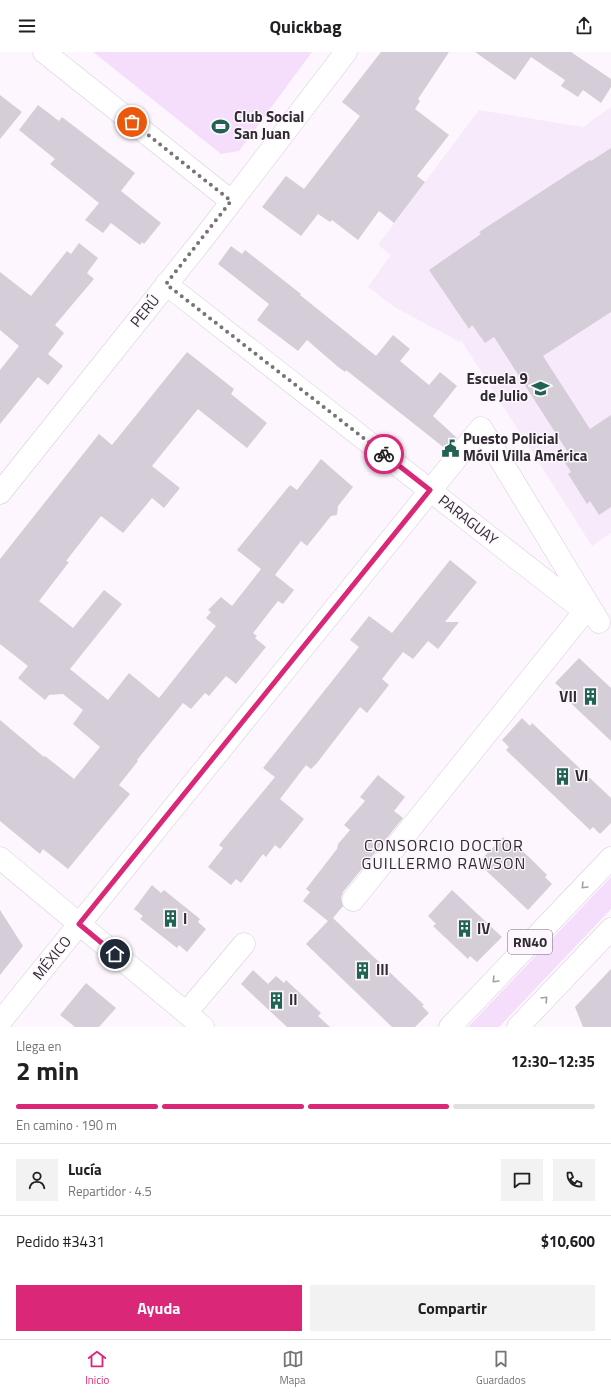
<!DOCTYPE html>
<html lang="es">
<head>
<meta charset="utf-8">
<style>
  :root { --surface:#fff; --page:#f2f2f2; --text:#202124; --muted:#757577; --line:#e0e0e0; --accent:#db2777 }
  body { margin:0; font-family:"Titillium Web",sans-serif; background:var(--page); color:var(--text); height:100vh; display:flex; flex-direction:column; font-size:15px; white-space:nowrap }
  * { box-sizing:border-box; margin:0 }
  p { font-size:13px; color:var(--muted) }
  .icon { flex:none; width:22px; height:22px; fill:none; stroke:currentColor; stroke-width:2; stroke-linecap:round; stroke-linejoin:round }
  .map { position:relative; height:975px; overflow:hidden }
  .side { display:flex; flex-direction:column; background:var(--surface); flex:1 }
  .side>* { flex:none }
  .pin { position:absolute; display:grid; place-items:center; width:34px; height:34px; color:#fff; margin:-17px; border:2px solid #fff; border-radius:50%; box-shadow:0 1px 4px #0007 }
  .courier { position:absolute; display:grid; place-items:center; width:40px; height:40px; margin:-20px; border:3px solid #db2777; border-radius:50%; background:#fff; color:#222; box-shadow:0 1px 5px #0007 }
  .headline em { font-style:normal; font-weight:700 }
  .headline div { display:flex; flex-direction:column-reverse }
  .headline { display:flex; align-items:center; justify-content:space-between; height:68px; padding:0 16px }
  h1 { font-size:26px; font-weight:700; line-height:30px }
  .bar { display:grid; grid-template-columns:repeat(4,1fr); gap:6px 4px; align-content:center; height:48px; padding:0 16px }
  .bar i { height:5px; border-radius:3px; background:var(--line) }
  .bar .on { background:var(--accent) }
  .bar p { grid-column:span 4 }
  .line { display:flex; align-items:center; gap:10px; padding:0 16px; border-top:1px solid var(--line) }
  .line div { flex:1 }
  .round { display:grid; place-items:center; flex:none; width:42px; height:42px; border-radius:0px; background:var(--page) }
  .primary-button { display:flex; gap:8px; margin-top:auto; padding:8px 16px }
  .primary-button a { flex:1; height:46px; border-radius:0px; background:var(--accent); color:#fff; font-size:16px; font-weight:700; line-height:46px; text-align:center }
  .primary-button a+a { background:var(--page); color:var(--text) }
  header { display:flex; justify-content:space-between; align-items:center; height:52px; padding:0 16px; background:var(--surface); font-size:18px; font-weight:700 }
  .tab-bar { display:flex; justify-content:space-around; align-items:center; height:56px; border-top:1px solid var(--line); background:var(--surface); font-size:11px; color:var(--muted) }
  .tab-bar a { display:grid; justify-items:center; gap:2px }
  .tab-bar .on { color:var(--accent) }
  .map>svg:first-child { display:block }
</style>
</head>
<body>
<header><svg class="icon" aria-label="menu" viewBox="0 0 24 24"><path d="M4 6h16M4 12h16M4 18h16"/></svg>Quickbag<svg class="icon" aria-label="share" viewBox="0 0 24 24"><path d="M12 15V3M7 8l5-5 5 5M5 13v7h14v-7"/></svg></header>
<div class="map">
<svg width="611" height="975" viewBox="0 0 611 975">
  <rect width="100%" height="100%" fill="#fdf6fe"/>
  <path fill="#f7eafb" d="M 611,55 L 611,481 L 592,494 L 461,288 L 460,290 L 396,256 L 368,235 L 391,203 L 378,193 L 479,58 L 583,75 Z"/>
  <path fill="#f5defb" d="M 93,0 L 312,0 L 239,99 L 221,102 Z
    M 611,825 L 611,857 L 499,975 L 468,975 Z"/>
  <path fill="#d5cdd7" d="M 381,0 L 449,0 L 418,47 L 420,49 L 415,57 L 449,83 L 417,124 L 425,130 L 394,171 L 379,159 L 358,188 L 332,168 L 330,170 L 318,162 L 301,184 L 262,155 L 286,124 L 304,137 L 360,64 L 342,50 Z
    M 475,0 L 571,0 L 611,27 L 611,35 L 601,51 L 583,38 L 578,45 L 561,34 L 565,28 L 531,5 L 515,28 Z
    M 0,43 L 22,60 L 0,87 Z
    M 38,53 L 59,69 L 62,65 L 135,121 L 121,139 L 161,171 L 144,192 L 142,190 L 140,193 L 111,171 L 103,181 L 85,168 L 99,151 L 50,112 L 55,107 L 19,78 Z
    M 611,96 L 611,260 L 543,304 L 590,377 L 611,363 L 611,455 L 599,463 L 590,449 L 587,452 L 568,422 L 571,420 L 562,406 L 569,402 L 494,285 L 485,291 L 472,273 L 469,277 L 429,218 L 481,182 L 479,180 L 590,108 L 591,109 Z
    M 79,191 L 98,206 L 87,221 L 94,227 L 55,273 L 64,281 L 48,302 L 63,314 L 48,333 L 38,325 L 0,372 L 0,318 L 19,294 L 0,278 L 0,220 L 31,244 L 67,199 L 71,202 Z
    M 231,194 L 242,202 L 245,198 L 301,242 L 300,243 L 376,304 L 393,283 L 410,297 L 400,309 L 429,333 L 440,320 L 457,334 L 433,364 L 457,386 L 447,398 L 346,318 L 345,320 L 337,314 L 307,288 L 298,299 L 257,268 L 269,252 L 218,212 Z
    M 187,300 L 234,337 L 231,342 L 267,371 L 247,396 L 198,357 L 152,414 L 180,436 L 164,456 L 152,446 L 123,481 L 101,464 L 66,509 L 69,510 L 39,549 L 73,576 L 104,538 L 122,552 L 70,617 L 108,648 L 129,621 L 159,646 L 216,574 L 206,566 L 211,560 L 208,558 L 221,545 L 232,554 L 261,517 L 237,498 L 290,433 L 297,438 L 321,407 L 353,435 L 338,454 L 337,463 L 331,464 L 307,494 L 301,489 L 275,523 L 294,538 L 283,552 L 278,549 L 253,581 L 257,584 L 255,586 L 266,595 L 236,632 L 226,624 L 209,644 L 205,641 L 191,657 L 183,651 L 137,708 L 138,709 L 119,733 L 130,742 L 68,817 L 43,797 L 40,802 L 0,769 L 0,668 L 44,705 L 45,704 L 74,727 L 100,695 L 73,672 L 83,658 L 63,642 L 49,643 L 45,648 L 18,626 L 28,614 L 0,592 L 0,507 L 99,382 L 112,393 Z
    M 450,508 L 477,530 L 445,570 L 459,570 L 438,597 L 428,589 L 413,607 L 403,600 L 382,627 L 389,633 L 367,661 L 360,655 L 317,711 L 311,717 L 306,713 L 280,747 L 304,767 L 280,797 L 275,793 L 266,805 L 263,802 L 241,831 L 236,827 L 231,833 L 208,815 L 223,796 L 219,793 L 275,725 L 263,716 L 359,595 L 350,588 L 369,564 L 392,581 Z
    M 579,606 L 611,636 L 611,689 L 560,641 L 563,638 L 555,631 Z
    M 522,666 L 530,674 L 532,671 L 611,746 L 611,771 L 600,782 L 593,775 L 590,778 L 506,698 L 509,695 L 502,688 Z
    M 378,723 L 405,745 L 394,759 L 403,766 L 343,840 L 341,846 L 343,854 L 333,866 L 424,953 L 422,954 L 429,961 L 415,975 L 392,975 L 306,892 L 328,869 L 303,849 L 310,840 L 306,837 L 337,797 L 338,792 L 350,778 L 344,773 L 365,749 L 360,745 Z
    M 503,785 L 511,793 L 513,791 L 530,806 L 547,823 L 545,825 L 552,832 L 528,858 L 478,811 Z
    M 152,833 L 161,841 L 164,838 L 200,867 L 198,870 L 206,877 L 187,900 L 179,893 L 177,896 L 140,867 L 143,864 L 134,857 Z
    M 452,838 L 502,885 L 477,910 L 470,904 L 468,907 L 433,874 L 436,872 L 428,864 Z
    M 0,858 L 23,894 L 0,923 Z
    M 611,917 L 611,975 L 583,975 L 575,955 Z
    M 253,918 L 268,932 L 276,924 L 284,931 L 286,928 L 321,961 L 318,964 L 330,975 L 287,975 L 241,932 Z
    M 86,931 L 116,956 L 99,975 L 75,975 L 60,963 Z"/>
  <g fill="none" stroke-linecap="round" stroke-linejoin="round">
    <defs>
      <path id="street" d="M 44,0 L 231,149
        M 166,232 L 588,562
        M 0,441 L 203,187 L 346,0
        M 0,806 L 203,975
        M 353,848 L 585,559
        M 186,961 L 244,892
        M 0,970 L 481,376 L 599,570"/>
      <path id="primary" d="M 450,975 L 611,806
        M 518,975 L 611,877"/>
    </defs>
    <use href="#street" stroke="#d5cdd7" stroke-width="23"/>
    <use href="#primary" stroke="#d5cdd7" stroke-width="23"/>
    <use href="#street" stroke="#fff" stroke-width="22"/>
    <use href="#primary" stroke="#fff" stroke-width="22"/>
  </g>
  <defs><path id="oneway-chevron" d="M-2-3.5L2.5 0L-2 3.5" fill="none" stroke-width="1.6" stroke-linecap="round" stroke-linejoin="round"/></defs>
  <g stroke="#a1a0a2">
    <use href="#oneway-chevron" transform="translate(584 834) rotate(134)"/>
    <use href="#oneway-chevron" transform="translate(495 928) rotate(134)"/>
    <use href="#oneway-chevron" transform="translate(545 947) rotate(-46)"/>
  </g>
  <g fill="none" stroke-linecap="round" stroke-linejoin="round">
    <path stroke="#777378" stroke-width="4" stroke-dasharray="0 7.2" d="M 132,70 L 231,149 L 166,232 L 384,402"/>
    <path stroke="#db2777" stroke-width="5" d="M 115,902 L 79,872 L 430,438 L 384,402"/>
  </g>
  <defs>
    <symbol id="stadium-bare" viewBox="-9 -9 18 18"><path d="M0-5a6.5 5 0 1 0 0 10a6.5 5 0 1 0 0-10ZM-3.5-1.8h7v3.6h-7Z" fill="#216352" stroke="#fdf6fe" stroke-width="2.5" paint-order="stroke"/></symbol>
    <symbol id="school-bare" viewBox="-9 -9 18 18"><path d="M0-5L7-2L0 1L-7-2ZM-4 1L0 2.5L4 1V4Q0 6-4 4Z" fill="#216352" stroke="#fdf6fe" stroke-width="2.5" paint-order="stroke"/></symbol>
    <symbol id="civic-bare" viewBox="-9 -9 18 18"><path d="M-.6-6.5H3V-4.5H.6V-3L4-1V1h2V6H-6V1h2V-1L-.6-3ZM-1.2 2.5V6h2.4V2.5Z" fill="#216352" stroke="#fdf6fe" stroke-width="2.5" paint-order="stroke"/></symbol>
    <symbol id="building-bare" viewBox="-9 -9 18 18"><path d="M-4-6H4V6H1V3H-1V6H-4ZM-2.5-4.3h1.7v1.8h-1.7ZM.8-4.3h1.7v1.8H.8ZM-2.5-1h1.7V.8h-1.7ZM.8-1h1.7V.8H.8Z" fill="#216352" stroke="#fdf6fe" stroke-width="2.5" paint-order="stroke"/></symbol>
  </defs>
  <g fill-rule="evenodd">
    <use href="#stadium-bare" x="208" y="62" width="25" height="25"/>
    <use href="#school-bare" x="528" y="324" width="25" height="25"/>
    <use href="#civic-bare" x="438" y="384" width="25" height="25"/>
    <use href="#building-bare" x="578" y="632" width="25" height="25"/>
    <use href="#building-bare" x="550" y="712" width="25" height="25"/>
    <use href="#building-bare" x="158" y="854" width="25" height="25"/>
    <use href="#building-bare" x="452" y="864" width="25" height="25"/>
    <use href="#building-bare" x="350" y="906" width="25" height="25"/>
    <use href="#building-bare" x="264" y="936" width="25" height="25"/>
  </g>
  <g text-anchor="middle" stroke-width="3" stroke-linejoin="round" paint-order="stroke">
    <rect fill="#fdf6fe" stroke="#6d696e" stroke-width="1" x="508" y="878" width="44" height="24" rx="3"/>
    <g font-size="14" font-weight="bold" fill="#2f2c30">
      <text x="530" y="895">RN40</text>
    </g>
    <g font-size="15" font-weight="bold" fill="#2f2c30" stroke="#fdf6fe" text-anchor="start">
      <text x="234" y="70">Club Social<tspan x="234" dy="17">San Juan</tspan></text>
      <text x="528" y="332" text-anchor="end">Escuela 9<tspan x="528" dy="17">de Julio</tspan></text>
      <text x="463" y="392">Puesto Policial<tspan x="463" dy="17">Móvil Villa América</tspan></text>
      <text x="577" y="650" text-anchor="end">VII</text>
      <text x="575" y="729">VI</text>
      <text x="183" y="872">I</text>
      <text x="477" y="882">IV</text>
      <text x="376" y="923">III</text>
      <text x="289" y="953">II</text>
    </g>
    <g font-size="15" fill="#2f2c30" stroke="#fdf6fe">
      <text transform="translate(145 259) rotate(-51)" y="5">PERÚ</text>
      <text transform="translate(468 468) rotate(38)" y="5">PARAGUAY</text>
      <text transform="translate(52 906) rotate(-51)" y="5">MÉXICO</text>
    </g>
    <g font-size="16" letter-spacing="1" fill="#2f2c30" stroke="#fdf6fe">
      <text x="444" y="799">CONSORCIO DOCTOR<tspan x="444" dy="18">GUILLERMO RAWSON</tspan></text>
    </g>
  </g>
</svg>
<div class="pin" style="left:132px;top:70px;background:#ea580c"><svg class="icon" aria-label="bag" viewBox="0 0 24 24"><path d="M5 8h14l-1 12H6zM9 8a3 3 0 0 1 6 0"/></svg></div>
<div class="pin" style="left:115px;top:902px;background:#1f2937"><svg class="icon" aria-label="home" viewBox="0 0 24 24"><path d="M3 11l9-7 9 7M6 9v11h12V9"/></svg></div>
<div class="courier" style="left:384px;top:402px"><svg class="icon" aria-label="bike" viewBox="0 0 24 24"><circle cx="6" cy="16" r="4"/><circle cx="18" cy="16" r="4"/><path d="M6 16l4-8h5l3 8M10 8l3 8H6M13 5h3"/></svg></div>
</div>
<section class="side">
<div class="headline"><div><h1>2 min</h1><p>Llega en</p></div><em>12:30–12:35</em></div>
<div class="bar"><i class="on"></i><i class="on"></i><i class="on"></i><i></i><p>En camino · 190 m</p></div>
<div class="line" style="height:72px"><a class="round"><svg class="icon" aria-label="person" viewBox="0 0 24 24"><circle cx="12" cy="8" r="4"/><path d="M4 21q1-7 8-7t8 7"/></svg></a><div><b>Lucía</b><p>Repartidor · 4.5</p></div><a class="round"><svg class="icon" aria-label="chat" viewBox="0 0 24 24"><path d="M4 5h16v11H9l-5 4z"/></svg></a><a class="round"><svg class="icon" aria-label="phone" viewBox="0 0 24 24"><path d="M5 4h4l2 5-3 2q2 4 5 5l2-3 5 2v4C11 20 4 13 5 4z"/></svg></a></div>
<div class="line" style="height:52px"><div>Pedido #3431</div><b>$10,600</b></div>
<div class="primary-button"><a>Ayuda</a><a>Compartir</a></div>
</section>
<nav class="tab-bar">
<a class="on"><svg class="icon" aria-label="home" viewBox="0 0 24 24"><path d="M3 11l9-7 9 7M6 9v11h12V9"/></svg>Inicio</a>
<a><svg class="icon" aria-label="map" viewBox="0 0 24 24"><path d="M3 6l6-2 6 2 6-2v14l-6 2-6-2-6 2zM9 4v14M15 6v14"/></svg>Mapa</a>
<a><svg class="icon" aria-label="saved" viewBox="0 0 24 24"><path d="M7 4h10v16l-5-4-5 4z"/></svg>Guardados</a>
</nav>
</body>
</html>
